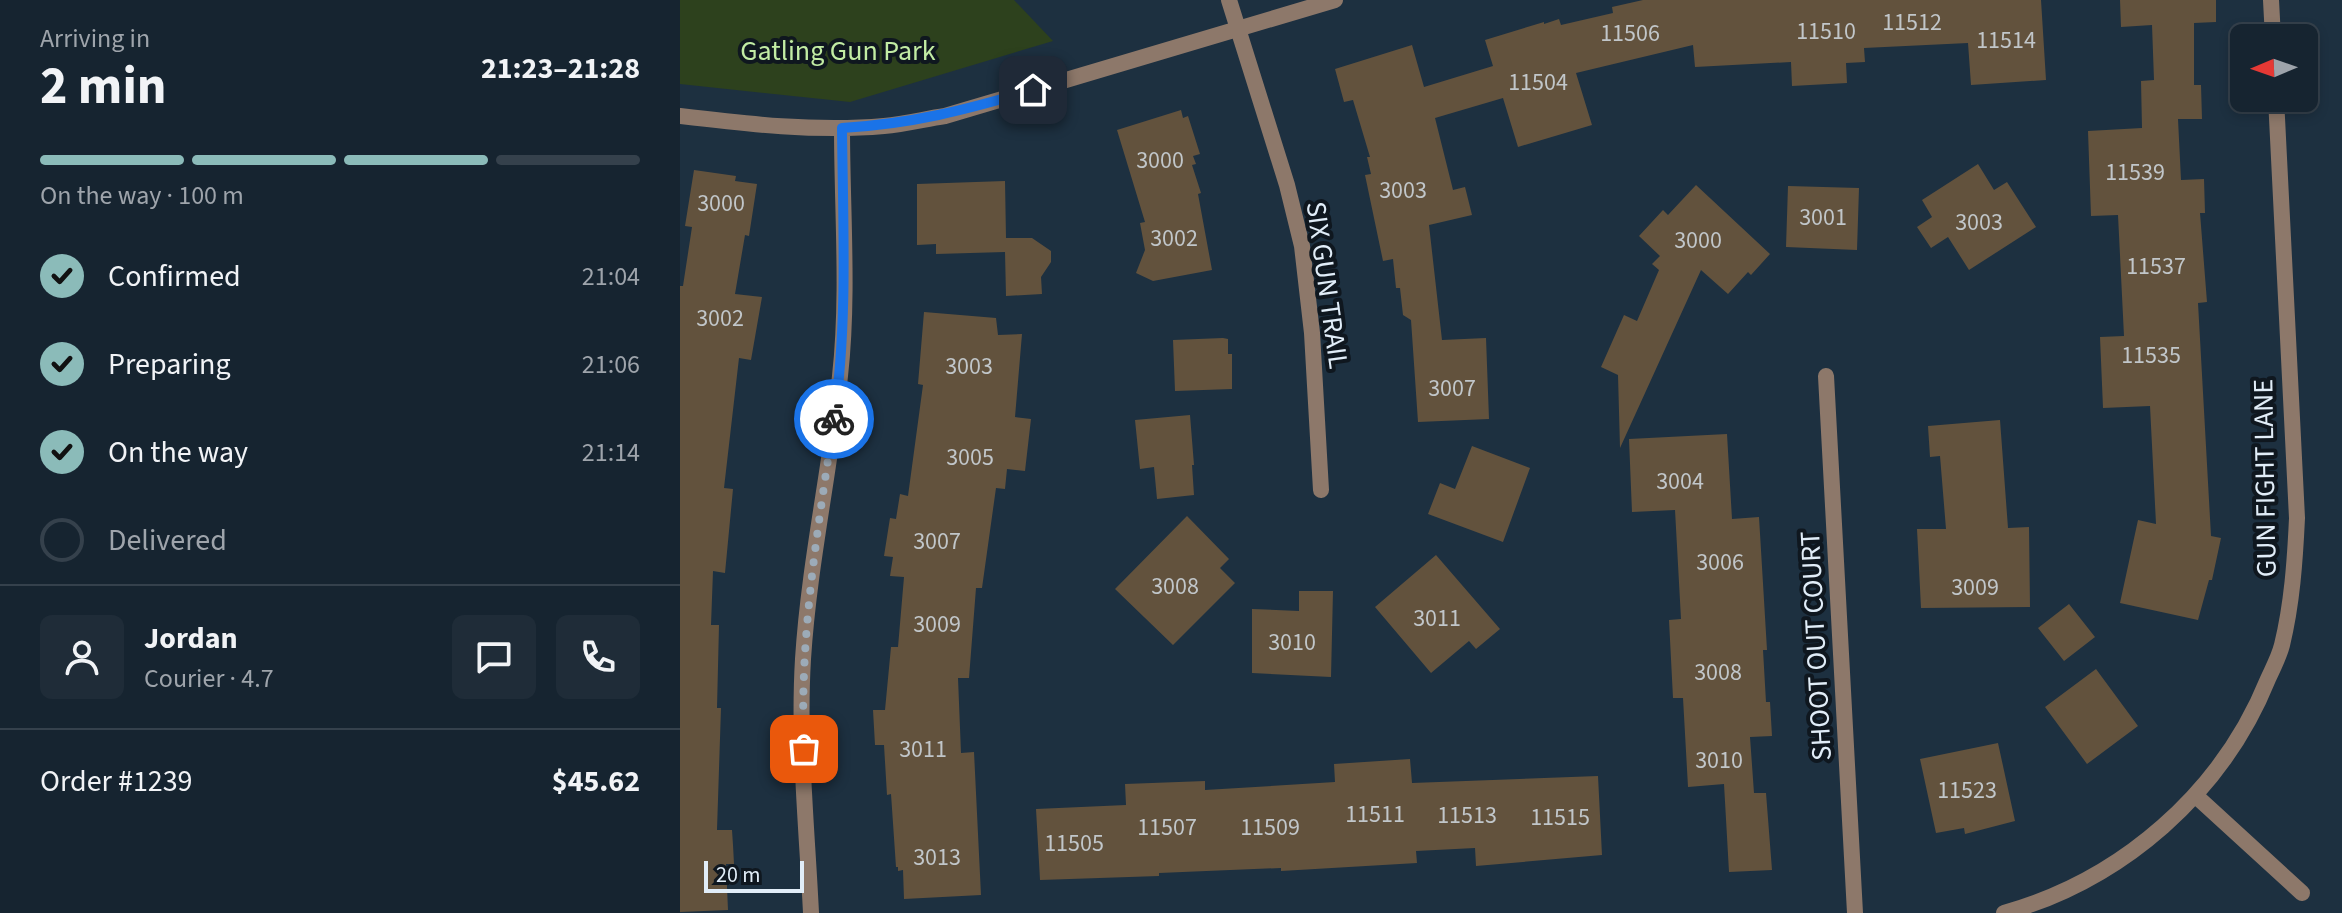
<!DOCTYPE html>
<html lang="en">
<head>
<meta charset="utf-8">
<style>
  :root { --surface:#162430; --page:#1f2c38; --text:#f1f3f6; --muted:#9ea4ab; --line:#35414c; --accent:#8bbbb9 }
  body { margin:0; font-family:"Source Sans 3",sans-serif; background:var(--page); color:var(--text); height:100vh; display:flex; flex-direction:column; font-size:30px; white-space:nowrap }
  * { box-sizing:border-box; margin:0 }
  p { font-size:26px; color:var(--muted) }
  .icon { flex:none; width:44px; height:44px; fill:none; stroke:currentColor; stroke-width:2; stroke-linecap:round; stroke-linejoin:round }
  .map { position:relative; flex:1; overflow:hidden }
  .panel { display:flex; flex-direction:column; background:var(--surface); width:680px }
  .panel>* { flex:none }
  .needle { width:52px; rotate:268deg }
  .tools { position:absolute; left:1550px; top:24px; display:grid; gap:16px }
  .tools a { display:grid; place-items:center; width:88px; height:88px; border-radius:12px; background:var(--surface); box-shadow:0 4px 12px #0003,0 0 0 2px var(--line); font-size:40px }
  .scale { position:absolute; left:24px; bottom:20px; width:100px; box-sizing:border-box; padding-left:8px; border:4px solid #e1edf8; border-top:0; font-size:22px; line-height:28px; white-space:nowrap; color:#e1edf8; -webkit-text-stroke:6px #0f171f; paint-order:stroke }
  .pin { position:absolute; display:grid; place-items:center; width:68px; height:68px; color:#fff; margin:-34px; border-radius:16px; box-shadow:0 4px 12px #0006 }
  .courier { position:absolute; display:grid; place-items:center; width:80px; height:80px; margin:-40px; border:6px solid #1a73e8; border-radius:50%; background:#fff; color:#222; box-shadow:0 2px 10px #0007 }
  .head em { font-style:normal; font-weight:700 }
  .head div { display:flex; flex-direction:column-reverse }
  .head { display:flex; align-items:center; justify-content:space-between; height:136px; padding:0 40px }
  h1 { font-size:52px; font-weight:700; line-height:60px }
  .bar { display:grid; grid-template-columns:repeat(4,1fr); gap:12px 8px; align-content:center; height:96px; padding:0 40px }
  .bar i { height:10px; border-radius:6px; background:var(--line) }
  .bar .on { background:var(--accent) }
  .bar p { grid-column:span 4 }
  .line { display:flex; align-items:center; gap:20px; padding:0 40px; border-top:2px solid var(--line) }
  .line div { flex:1 }
  .round { display:grid; place-items:center; flex:none; width:84px; height:84px; border-radius:12px; background:var(--page) }
  ol { padding:0 40px; list-style:none }
  li { display:flex; align-items:center; gap:24px; height:88px }
  li p { margin-inline-start:auto }
  li .icon { padding:8px; border-radius:50%; background:var(--accent); color:#111; stroke-width:4 }
  li:last-child { color:var(--muted) }
  li i { width:44px; height:44px; border:4px solid var(--line); border-radius:50% }
  main { display:flex; flex:1; min-height:0 }
  .map>svg:first-child { display:block }
</style>
</head>
<body>
<main>
<section class="panel">
<div class="head"><div><h1>2 min</h1><p>Arriving in</p></div><em>21:23–21:28</em></div>
<div class="bar"><i class="on"></i><i class="on"></i><i class="on"></i><i></i><p>On the way · 100 m</p></div>
<ol>
<li><svg class="icon" aria-label="check" viewBox="0 0 24 24"><path d="M5 12l5 5 9-10"/></svg>Confirmed<p>21:04</p></li>
<li><svg class="icon" aria-label="check" viewBox="0 0 24 24"><path d="M5 12l5 5 9-10"/></svg>Preparing<p>21:06</p></li>
<li><svg class="icon" aria-label="check" viewBox="0 0 24 24"><path d="M5 12l5 5 9-10"/></svg>On the way<p>21:14</p></li>
<li><i></i>Delivered</li>
</ol>
<div class="line" style="height:144px"><a class="round"><svg class="icon" aria-label="person" viewBox="0 0 24 24"><circle cx="12" cy="8" r="4"/><path d="M4 21q1-7 8-7t8 7"/></svg></a><div><b>Jordan</b><p>Courier · 4.7</p></div><a class="round"><svg class="icon" aria-label="chat" viewBox="0 0 24 24"><path d="M4 5h16v11H9l-5 4z"/></svg></a><a class="round"><svg class="icon" aria-label="phone" viewBox="0 0 24 24"><path d="M5 4h4l2 5-3 2q2 4 5 5l2-3 5 2v4C11 20 4 13 5 4z"/></svg></a></div>
<div class="line" style="height:104px"><div>Order #1239</div><b>$45.62</b></div>
</section>
<div class="map">
<svg width="1662" height="913" viewBox="0 0 1662 913">
  <rect width="100%" height="100%" fill="#1d3040"/>
  <path fill="#2d411d" d="M 0,0 L 334,0 L 373,41 L 170,102 L 0,84 Z"/>
  <path fill="#62523d" d="M 963,0 L 1361,0 L 1366,80 L 1291,85 L 1288,43 L 1184,48 L 1185,62 L 1166,63 L 1167,83 L 1112,86 L 1111,62 L 1015,67 L 1013,45 L 896,73 L 912,125 L 838,147 L 823,98 L 755,118 L 773,190 L 785,187 L 792,215 L 749,225 L 762,340 L 806,338 L 809,419 L 738,422 L 731,320 L 723,315 L 720,288 L 716,288 L 713,259 L 703,261 L 685,175 L 691,174 L 687,157 L 690,157 L 673,100 L 664,102 L 655,69 L 732,45 L 744,87 L 813,66 L 805,40 L 864,22 L 864,24 L 879,19 L 881,25 L 933,13 L 932,7 Z
    M 1440,0 L 1536,0 L 1536,22 L 1514,23 L 1514,85 L 1521,85 L 1522,119 L 1498,119 L 1501,180 L 1524,179 L 1525,213 L 1520,213 L 1527,302 L 1518,303 L 1531,536 L 1541,538 L 1532,580 L 1529,580 L 1518,620 L 1440,603 L 1458,520 L 1476,524 L 1470,406 L 1423,408 L 1420,337 L 1444,336 L 1438,215 L 1411,216 L 1408,131 L 1462,128 L 1461,81 L 1474,80 L 1472,25 L 1441,27 Z
    M 501,110 L 503,118 L 508,116 L 520,154 L 513,156 L 516,164 L 512,165 L 521,193 L 518,194 L 532,270 L 473,281 L 456,273 L 465,250 L 460,223 L 465,222 L 437,130 Z
    M 1298,164 L 1314,190 L 1327,182 L 1356,227 L 1289,270 L 1268,237 L 1251,248 L 1237,227 L 1252,217 L 1242,200 Z
    M 14,170 L 56,176 L 55,181 L 77,184 L 69,236 L 65,235 L 55,294 L 82,297 L 71,360 L 59,358 L 44,488 L 53,489 L 45,573 L 33,571 L 31,625 L 39,625 L 37,708 L 41,708 L 37,830 L 52,830 L 53,845 L 54,864 L 46,864 L 48,910 L 0,912 L 0,286 L 3,286 L 12,227 L 5,226 Z
    M 325,181 L 326,238 L 352,238 L 371,251 L 371,262 L 361,277 L 362,294 L 326,296 L 325,252 L 256,254 L 256,244 L 237,245 L 237,184 Z
    M 1016,185 L 1090,254 L 1071,275 L 1068,272 L 1048,294 L 1021,270 L 940,448 L 938,375 L 921,367 L 944,315 L 957,321 L 979,270 L 972,264 L 980,256 L 959,236 L 983,210 L 988,215 Z
    M 1108,186 L 1179,188 L 1177,250 L 1106,247 Z
    M 244,312 L 316,318 L 318,335 L 342,334 L 335,417 L 351,419 L 345,471 L 327,469 L 325,489 L 316,488 L 302,588 L 296,588 L 289,678 L 278,678 L 281,753 L 294,752 L 301,895 L 224,899 L 223,870 L 218,871 L 218,867 L 216,867 L 211,794 L 207,795 L 204,745 L 195,745 L 193,710 L 205,710 L 211,647 L 218,647 L 224,577 L 210,576 L 213,557 L 204,556 L 210,518 L 216,519 L 220,494 L 228,496 L 243,385 L 238,384 Z
    M 543,338 L 548,339 L 548,354 L 552,354 L 552,389 L 495,391 L 493,340 Z
    M 510,415 L 514,465 L 512,465 L 514,495 L 477,499 L 474,467 L 460,469 L 455,420 Z
    M 1320,420 L 1328,528 L 1349,527 L 1350,607 L 1241,608 L 1237,529 L 1266,529 L 1260,456 L 1250,457 L 1248,426 Z
    M 1047,434 L 1052,519 L 1079,517 L 1087,650 L 1083,650 L 1086,702 L 1090,702 L 1092,736 L 1070,737 L 1074,793 L 1086,793 L 1092,870 L 1049,872 L 1044,784 L 1008,787 L 1003,698 L 993,698 L 989,620 L 1001,619 L 995,510 L 952,512 L 949,439 Z
    M 792,446 L 850,468 L 823,542 L 748,514 L 760,483 L 775,489 Z
    M 507,516 L 549,559 L 540,568 L 555,583 L 493,645 L 435,589 Z
    M 756,555 L 820,629 L 796,649 L 789,641 L 751,673 L 695,607 Z
    M 619,591 L 653,591 L 651,677 L 572,673 L 572,609 L 619,611 Z
    M 1389,604 L 1415,637 L 1384,661 L 1358,628 Z
    M 1416,669 L 1458,726 L 1407,764 L 1365,707 Z
    M 1318,743 L 1335,821 L 1285,834 L 1284,828 L 1256,833 L 1240,759 Z
    M 730,759 L 732,783 L 918,776 L 922,855 L 796,866 L 795,848 L 736,851 L 737,863 L 601,871 L 601,868 L 479,873 L 479,876 L 360,880 L 356,809 L 446,805 L 445,784 L 525,781 L 525,790 L 655,782 L 654,764 Z"/>
  <g fill="none" stroke-linecap="round" stroke-linejoin="round">
    <path stroke="#8d786a" stroke-width="16" d="M 549,0 L 607,185 L 622,246 L 632,333 L 641,490
      M 1591,0 L 1593,38
      M 0,116 C 67,124 136,132 204,126 C 225,124 245,119 265,116 L 655,0
      M 1146,376 L 1175,913
      M 1516,796 L 1622,893
      M 131,913 C 127,829 118,743 123,659 C 129,564 150,471 160,376 C 169,295 162,210 162,128
      M 1324,913 C 1442,880 1542,793 1588,679 C 1593,668 1599,657 1602,645 C 1612,604 1615,561 1617,518 L 1596,98"/>
  </g>
  <g fill="none" stroke-linecap="round" stroke-linejoin="round">
    <path stroke="#9cabb8" stroke-width="8" stroke-dasharray="0 14.4" d="M 124,749 C 119,637 138,529 154,419"/>
    <path stroke="#1a73e8" stroke-width="10" d="M 154,419 C 168,323 163,225 162,128 C 231,124 286,110 353,90"/>
  </g>
  <g text-anchor="middle" stroke-width="8" stroke-linejoin="round" paint-order="stroke">
    <g font-size="24" fill="#c1c6c9">
      <text x="1232" y="30">11512</text>
      <text x="1146" y="39">11510</text>
      <text x="950" y="41">11506</text>
      <text x="1326" y="48">11514</text>
      <text x="858" y="90">11504</text>
      <text x="480" y="168">3000</text>
      <text x="1455" y="180">11539</text>
      <text x="723" y="198">3003</text>
      <text x="41" y="211">3000</text>
      <text x="1143" y="225">3001</text>
      <text x="1299" y="230">3003</text>
      <text x="494" y="246">3002</text>
      <text x="1018" y="248">3000</text>
      <text x="1476" y="274">11537</text>
      <text x="40" y="326">3002</text>
      <text x="1471" y="363">11535</text>
      <text x="289" y="374">3003</text>
      <text x="772" y="396">3007</text>
      <text x="290" y="465">3005</text>
      <text x="1000" y="489">3004</text>
      <text x="257" y="549">3007</text>
      <text x="1040" y="570">3006</text>
      <text x="495" y="594">3008</text>
      <text x="1295" y="595">3009</text>
      <text x="757" y="626">3011</text>
      <text x="257" y="632">3009</text>
      <text x="612" y="650">3010</text>
      <text x="1038" y="680">3008</text>
      <text x="243" y="757">3011</text>
      <text x="1039" y="768">3010</text>
      <text x="1287" y="798">11523</text>
      <text x="695" y="822">11511</text>
      <text x="787" y="823">11513</text>
      <text x="880" y="825">11515</text>
      <text x="487" y="835">11507</text>
      <text x="590" y="835">11509</text>
      <text x="394" y="851">11505</text>
      <text x="257" y="865">3013</text>
    </g>
    <g font-size="28" fill="#c2eca4" stroke="#0f171f">
      <text x="158" y="60">Gatling Gun Park</text>
    </g>
    <g font-size="28" fill="#e1edf8" stroke="#0f171f">
      <text transform="translate(648 285) rotate(82)" y="10">SIX GUN TRAIL</text>
      <text transform="translate(1584 478) rotate(-91)" y="10">GUN FIGHT LANE</text>
      <text transform="translate(1135 646) rotate(-93)" y="10">SHOOT OUT COURT</text>
    </g>
  </g>
</svg>
<div class="tools">
<a><svg class="needle" viewBox="-14 -14 28 28"><path d="M0-13l5 13h-10z" fill="#e53935"/><path d="M0 13l5-13h-10z" fill="#9ea4ab"/></svg></a>
</div>
<div class="scale">20 m</div>
<div class="pin" style="left:124px;top:749px;background:#ea580c"><svg class="icon" aria-label="bag" viewBox="0 0 24 24"><path d="M5 8h14l-1 12H6zM9 8a3 3 0 0 1 6 0"/></svg></div>
<div class="pin" style="left:353px;top:90px;background:#1f2937"><svg class="icon" aria-label="home" viewBox="0 0 24 24"><path d="M3 11l9-7 9 7M6 9v11h12V9"/></svg></div>
<div class="courier" style="left:154px;top:419px"><svg class="icon" aria-label="bike" viewBox="0 0 24 24"><circle cx="6" cy="16" r="4"/><circle cx="18" cy="16" r="4"/><path d="M6 16l4-8h5l3 8M10 8l3 8H6M13 5h3"/></svg></div>
</div>
</main>
</body>
</html>
